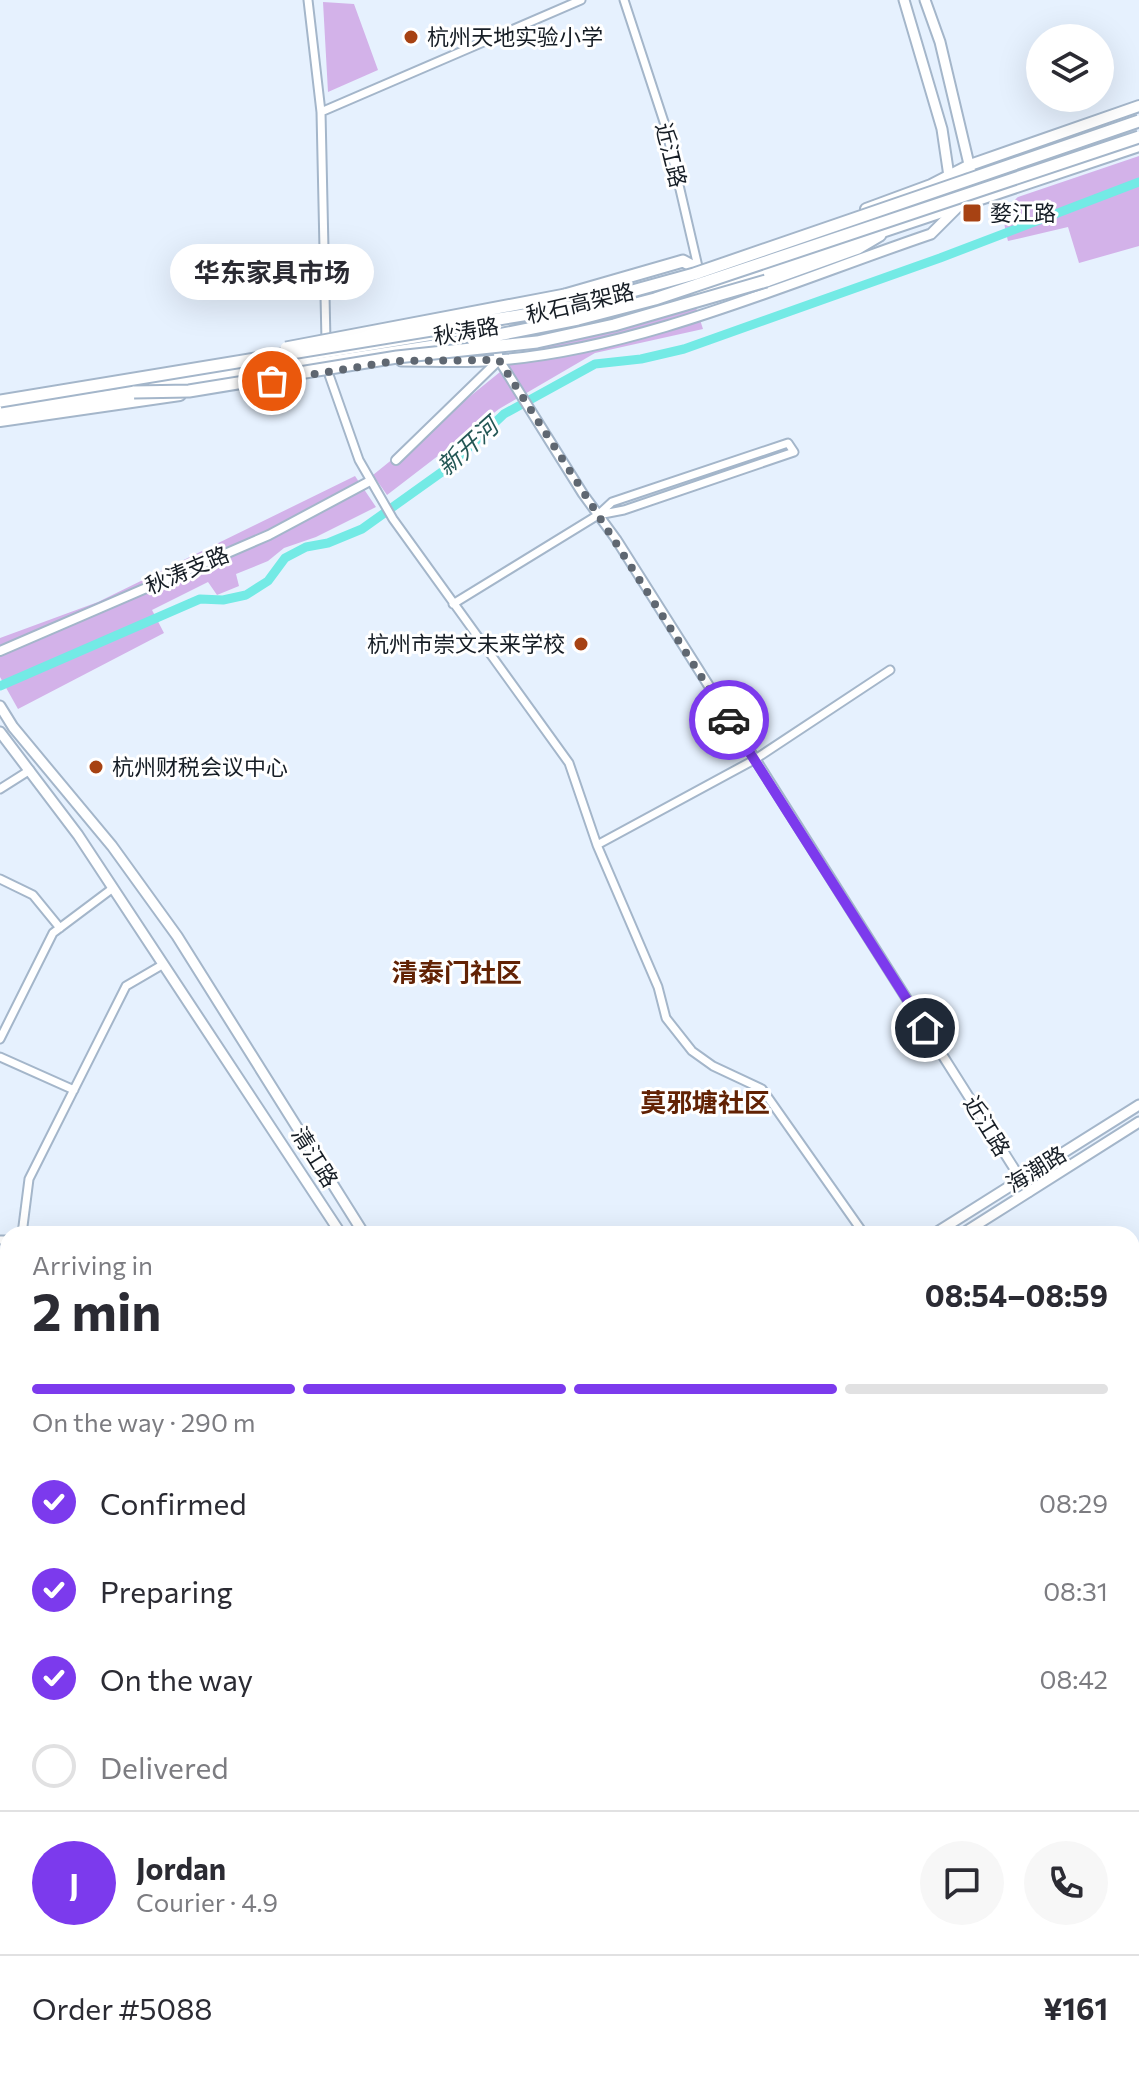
<!DOCTYPE html>
<html lang="en">
<head>
<meta charset="utf-8">
<style>
  :root { --surface:#fff; --page:#f7f7f7; --text:#2b2b33; --muted:#7c7c81; --line:#e1e1e2; --accent:#7c3aed }
  body { margin:0; font-family:Commissioner,"Noto Sans SC",sans-serif; background:var(--page); color:var(--text); height:100vh; display:flex; flex-direction:column; font-size:30px; white-space:nowrap }
  * { box-sizing:border-box; margin:0 }
  p { font-size:26px; color:var(--muted) }
  .icon { flex:none; width:44px; height:44px; fill:none; stroke:currentColor; stroke-width:2; stroke-linecap:round; stroke-linejoin:round }
  .map { position:relative; flex:1; overflow:hidden }
  .details { position:absolute; left:0px; top:1226px; width:1140px; height:850px; display:flex; flex-direction:column; background:var(--surface); border-radius:24px 24px 0 0; box-shadow:0 8px 32px #0002 }
  .details>* { flex:none }
  .controls { position:absolute; left:1026px; top:24px; display:grid; gap:16px }
  .controls a { display:grid; place-items:center; width:88px; height:88px; border-radius:50%; background:var(--surface); box-shadow:0 8px 32px #0002; font-size:40px }
  .pin { position:absolute; display:grid; place-items:center; width:68px; height:68px; color:#fff; margin:-34px; border:4px solid #fff; border-radius:50%; box-shadow:0 2px 8px #0007 }
  .courier { position:absolute; display:grid; place-items:center; width:80px; height:80px; margin:-40px; border:6px solid #7c3aed; border-radius:50%; background:#fff; color:#222; box-shadow:0 2px 10px #0007 }
  .bubble { position:absolute; height:56px; border-radius:28px; background:var(--surface); box-shadow:0 8px 32px #0002; font-size:26px; font-weight:700; line-height:56px; text-align:center }
  .head em { font-style:normal; font-weight:700 }
  .head div { display:flex; flex-direction:column-reverse }
  .head { display:flex; align-items:center; justify-content:space-between; height:136px; padding:0 32px }
  h1 { font-size:52px; font-weight:700; line-height:60px }
  .bar { display:grid; grid-template-columns:repeat(4,1fr); gap:12px 8px; align-content:center; height:96px; padding:0 32px }
  .bar i { height:10px; border-radius:6px; background:var(--line) }
  .bar .current { background:var(--accent) }
  .bar p { grid-column:span 4 }
  .line { display:flex; align-items:center; gap:20px; padding:0 32px; border-top:2px solid var(--line) }
  .line div { flex:1 }
  .round { display:grid; place-items:center; flex:none; width:84px; height:84px; border-radius:42px; background:var(--page) }
  ol { padding:0 32px; list-style:none }
  li { display:flex; align-items:center; gap:24px; height:88px }
  li p { margin-inline-start:auto }
  li .icon { padding:8px; border-radius:50%; background:var(--accent); color:#fff; stroke-width:4 }
  li:last-child { color:var(--muted) }
  li i { width:44px; height:44px; border:4px solid var(--line); border-radius:50% }
  .map>svg:first-child { display:block }
</style>
</head>
<body>
<div class="map">
<svg width="1139" height="2075" viewBox="0 0 1139 2075">
  <rect width="100%" height="100%" fill="#e6f1fe"/>
  <path fill="#d3b2e9" d="M 323,2 L 354,4 L 378,70 L 328,92 Z
    M 1139,156 L 1139,246 L 1079,263 L 1068,227 L 1008,241 C 1003,220 1000,212 1018,197 Z
    M 692,295 L 703,329 L 595,353 L 499,409 L 387,495 L 373,475 L 500,372 L 548,338 Z
    M 355,476 L 376,507 L 316,537 L 284,548 L 268,561 L 236,574 L 239,586 L 217,595 L 208,582 L 152,610 L 164,633 L 18,709 L 0,677 L 0,638 L 98,602 Z
    M 560,2068 L 646,2068 L 635,2075 L 561,2075 Z"/>
  <path fill="#d1a6ec" d="M 1139,1412 L 1139,1450 L 1132,1455 L 1132,1417 Z"/>
  <path fill="#73eae5" d="M 1139,1450 L 1139,1495 L 1132,1501 L 1132,1455 Z"/>
  <g fill="none" stroke-linecap="round" stroke-linejoin="round">
    <path stroke="#73eae5" stroke-width="9" d="M 0,686 L 200,599 L 223,600 L 246,595 L 268,581 L 285,558 L 306,547 L 328,543 L 362,529 L 446,469 L 504,414 L 595,364 L 641,359 L 684,349 L 940,258 L 1139,182"/>
    <path stroke="#c7d1dd" stroke-width="10" stroke-dasharray="10 5" stroke-linecap="butt" d="M 826,2068 L 833,2075"/>
    <defs>
      <path id="minor" d="M 308,0 L 321,112 L 326,341
        M 624,0 L 665,125 L 699,271
        M 321,112 L 581,0
        M 328,372 L 359,460 L 393,519 L 569,763 L 597,845 L 658,987 L 666,1018 L 692,1051 L 713,1066 L 762,1089 L 864,1234
        M 453,604 L 598,515 L 612,502 L 788,443 L 794,452 L 624,510 L 598,515
        M 0,789 L 30,770
        M 597,845 L 754,760 L 890,670
        M 0,879 L 33,895 L 60,928
        M 0,1039 L 53,933 L 113,888
        M 0,1057 L 74,1090
        M 22,1234 L 29,1179 L 126,986 L 162,965
        M 0,1240 L 8,1240
        M 0,1778 L 8,1782"/>
      <path id="tertiary" d="M 496,343 L 499,360 L 583,494 L 616,539 L 1029,1192
        M 396,460 L 499,360
        M 0,651 L 269,535 L 370,481
        M 1132,1770 L 1139,1766
        M 1132,1790 L 1139,1790
        M 1132,1813 L 1139,1802
        M 1132,1826 L 1139,1833
        M 1132,1873 L 1139,1879"/>
      <path id="secondary" d="M 904,0 L 942,129 L 950,183
        M 925,0 L 940,42 L 977,198
        M 401,361 C 433,361 466,363 498,360 C 641,349 795,280 931,234 L 956,209 L 955,205
        M 0,706 L 13,727 L 112,846 L 177,936 L 364,1234
        M 0,732 L 78,835 L 341,1234
        M 934,1234 L 1139,1105
        M 962,1234 L 1139,1122
        M 0,2034 L 8,2038
        M 0,2045 L 8,2049
        M 50,2068 L 65,2075
        M 74,2068 L 90,2075
        M 216,2075 L 220,2068
        M 847,2075 L 859,2070 L 872,2072"/>
      <path id="primary" d="M 866,209 L 931,185 L 970,165 L 1139,106
        M 590,325 L 703,292 L 1139,146
        M 121,386 L 540,317
        M 0,421 L 180,395
        M 0,1440 L 8,1443
        M 0,1460 L 8,1464
        M 754,2068 L 764,2075
        M 675,2075 L 685,2068
        M 745,2075 L 749,2075
        M 807,2075 L 817,2068"/>
      <path id="trunk" d="M 766,281 L 858,248 L 880,235
        M 565,295 L 683,261 L 698,269
        M 163,388 L 473,340
        M 0,412 L 142,391"/>
    </defs>
    <use href="#minor" stroke="#a4b6ca" stroke-width="11"/>
    <use href="#tertiary" stroke="#a4b6ca" stroke-width="12"/>
    <use href="#secondary" stroke="#a4b6ca" stroke-width="13"/>
    <use href="#primary" stroke="#a4b6ca" stroke-width="14"/>
    <use href="#trunk" stroke="#a4b6ca" stroke-width="15"/>
    <use href="#minor" stroke="#fff" stroke-width="7"/>
    <use href="#tertiary" stroke="#fff" stroke-width="8"/>
    <use href="#secondary" stroke="#fff" stroke-width="9"/>
    <use href="#primary" stroke="#fff" stroke-width="10"/>
    <use href="#trunk" stroke="#fff" stroke-width="11"/>
    <path stroke="#2e363e" stroke-width="3" stroke-dasharray="10 10" stroke-linecap="butt" d="M 1132,1515 L 1139,1507
      M 1132,1648 L 1139,1643
      M 512,2075 L 521,2068
      M 536,2075 L 546,2068"/>
    <defs>
      <path id="trunk-bridge" d="M 473,340 L 578,319 L 655,299 L 1139,137
        M 286,348 L 565,295
        M 134,392 L 189,391 L 397,357 L 537,342 L 614,325 L 766,281
        M 0,401 L 578,306 L 694,274 L 1139,121"/>
    </defs>
    <use href="#trunk-bridge" stroke="#a4b6ca" stroke-width="15" stroke-linecap="butt"/>
    <use href="#trunk-bridge" stroke="#fff" stroke-width="11"/>
  </g>
  <g fill="none" stroke-linecap="round" stroke-linejoin="round">
    <path stroke="#5f6771" stroke-width="8" stroke-dasharray="0 14.4" d="M 272,381 L 395,361 L 499,360 L 729,720"/>
    <path stroke="#7c3aed" stroke-width="10" d="M 729,720 L 925,1028"/>
  </g>
  <g fill="#a74213" stroke="#fff" stroke-width="3">
    <circle cx="411" cy="37" r="8"/>
    <rect x="962" y="203" width="20" height="20" rx="4"/>
    <circle cx="581" cy="644" r="8"/>
    <circle cx="96" cy="767" r="8"/>
  </g>
  <g text-anchor="middle" stroke-width="6" stroke-linejoin="round" paint-order="stroke">
    <g font-size="22" fill="#161d25" stroke="#fff" text-anchor="start">
      <text x="427" y="45">杭州天地实验小学</text>
      <text x="990" y="221">婺江路</text>
      <text x="565" y="652" text-anchor="end">杭州市崇文未来学校</text>
      <text x="112" y="775">杭州财税会议中心</text>
    </g>
    <g font-size="22" fill="#161d25" stroke="#fff">
      <text transform="translate(671 155) rotate(76)" y="8">近江路</text>
      <text transform="translate(580 303) rotate(-13)" y="8">秋石高架路</text>
      <text transform="translate(466 331) rotate(-10)" y="8">秋涛路</text>
      <text transform="translate(187 570) rotate(-23)" y="8">秋涛支路</text>
      <text transform="translate(987 1126) rotate(58)" y="8">近江路</text>
      <text transform="translate(315 1157) rotate(58)" y="8">清江路</text>
      <text transform="translate(1036 1169) rotate(-32)" y="8">海潮路</text>
    </g>
    <g font-size="24" font-style="italic" fill="#235755" stroke="#fff">
      <text transform="translate(468 447) rotate(-42)" y="8">新开河</text>
    </g>
    <g font-size="26" font-weight="bold" fill="#622204" stroke="#fff">
      <text x="457" y="982">清泰门社区</text>
      <text x="705" y="1112">莫邪塘社区</text>
    </g>
  </g>
</svg>
<div class="controls">
<a><svg class="icon" aria-label="layers" viewBox="0 0 24 24"><path d="M12 4l9 5-9 5-9-5zM3 14l9 5 9-5"/></svg></a>
</div>
<div class="pin" style="left:272px;top:381px;background:#ea580c"><svg class="icon" aria-label="bag" viewBox="0 0 24 24"><path d="M5 8h14l-1 12H6zM9 8a3 3 0 0 1 6 0"/></svg></div>
<div class="pin" style="left:925px;top:1028px;background:#1f2937"><svg class="icon" aria-label="home" viewBox="0 0 24 24"><path d="M3 11l9-7 9 7M6 9v11h12V9"/></svg></div>
<div class="courier" style="left:729px;top:720px"><svg class="icon" aria-label="car" viewBox="0 0 24 24"><path d="M5 17H2v-5l4-1 3-4h7l3 4 3 1v5h-3M9 17h6M6 11h13"/><circle cx="7" cy="17" r="2"/><circle cx="17" cy="17" r="2"/></svg></div>
<div class="bubble" style="left:170px;top:244px;width:204px">华东家具市场</div>
<section class="details">
<div class="head"><div><h1>2 min</h1><p>Arriving in</p></div><em>08:54–08:59</em></div>
<div class="bar"><i class="current"></i><i class="current"></i><i class="current"></i><i></i><p>On the way · 290 m</p></div>
<ol>
<li><svg class="icon" aria-label="check" viewBox="0 0 24 24"><path d="M5 12l5 5 9-10"/></svg>Confirmed<p>08:29</p></li>
<li><svg class="icon" aria-label="check" viewBox="0 0 24 24"><path d="M5 12l5 5 9-10"/></svg>Preparing<p>08:31</p></li>
<li><svg class="icon" aria-label="check" viewBox="0 0 24 24"><path d="M5 12l5 5 9-10"/></svg>On the way<p>08:42</p></li>
<li><i></i>Delivered</li>
</ol>
<div class="line" style="height:144px"><b class="round" style="background:var(--accent);color:#fff">J</b><div><b>Jordan</b><p>Courier · 4.9</p></div><a class="round"><svg class="icon" aria-label="chat" viewBox="0 0 24 24"><path d="M4 5h16v11H9l-5 4z"/></svg></a><a class="round"><svg class="icon" aria-label="phone" viewBox="0 0 24 24"><path d="M5 4h4l2 5-3 2q2 4 5 5l2-3 5 2v4C11 20 4 13 5 4z"/></svg></a></div>
<div class="line" style="height:104px"><div>Order #5088</div><b>¥161</b></div>
</section>
</div>
</body>
</html>
